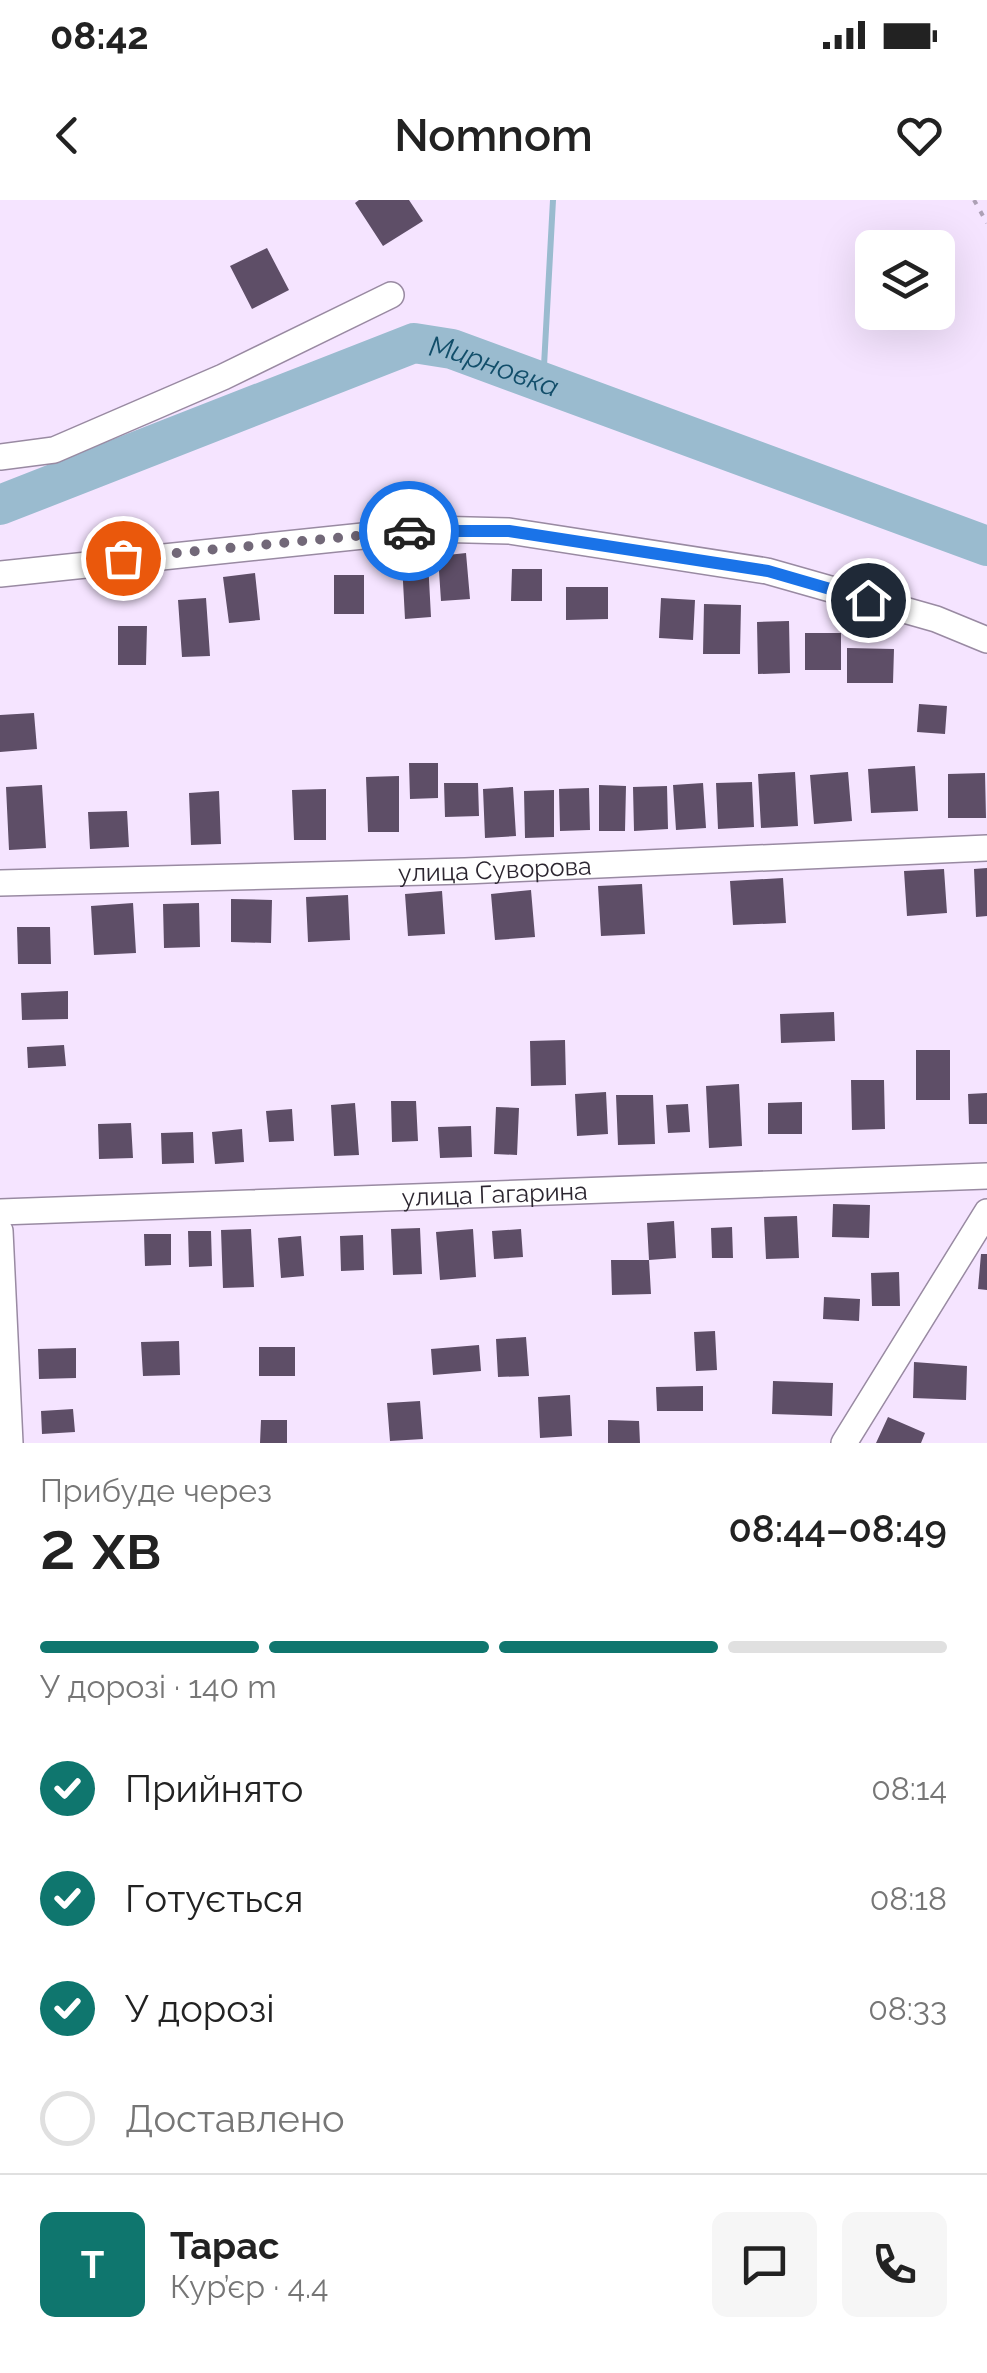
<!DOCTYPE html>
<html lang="uk">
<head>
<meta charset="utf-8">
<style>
  :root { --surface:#fff; --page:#f6f6f6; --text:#222; --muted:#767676; --line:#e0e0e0; --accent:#0f766e }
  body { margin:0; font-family:Raleway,sans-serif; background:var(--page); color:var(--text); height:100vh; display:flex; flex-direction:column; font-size:38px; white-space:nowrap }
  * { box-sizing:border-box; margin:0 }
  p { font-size:32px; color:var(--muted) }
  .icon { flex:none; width:55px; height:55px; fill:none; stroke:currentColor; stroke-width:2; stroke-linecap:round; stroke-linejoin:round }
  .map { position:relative; height:1243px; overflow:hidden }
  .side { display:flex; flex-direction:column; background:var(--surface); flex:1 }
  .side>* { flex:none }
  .tools { position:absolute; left:855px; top:30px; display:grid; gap:20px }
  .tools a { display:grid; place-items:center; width:100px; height:100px; border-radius:15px; background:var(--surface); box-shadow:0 10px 40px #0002; font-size:50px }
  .pin { position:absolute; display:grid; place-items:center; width:85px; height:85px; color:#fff; margin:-42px; border:5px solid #fff; border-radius:50%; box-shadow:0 2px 10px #0007 }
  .courier { position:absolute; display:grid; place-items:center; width:100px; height:100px; margin:-50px; border:8px solid #1a73e8; border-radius:50%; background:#fff; color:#222; box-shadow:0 2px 12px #0007 }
  .overview em { font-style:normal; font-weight:600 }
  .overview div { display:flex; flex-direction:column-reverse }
  .overview { display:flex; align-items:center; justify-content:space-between; height:170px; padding:0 40px }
  h1 { font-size:65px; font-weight:600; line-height:75px }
  .bar { display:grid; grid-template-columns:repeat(4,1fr); gap:15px 10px; align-content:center; height:120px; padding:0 40px }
  .bar i { height:12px; border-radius:8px; background:var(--line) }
  .bar .active { background:var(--accent) }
  .bar p { grid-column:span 4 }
  .line { display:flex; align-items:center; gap:25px; padding:0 40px; border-top:2px solid var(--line) }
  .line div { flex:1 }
  .round { display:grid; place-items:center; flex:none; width:105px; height:105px; border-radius:15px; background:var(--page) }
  ol { padding:0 40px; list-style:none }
  li { display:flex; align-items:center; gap:30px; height:110px }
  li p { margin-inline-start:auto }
  li .icon { padding:10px; border-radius:50%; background:var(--accent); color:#fff; stroke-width:4 }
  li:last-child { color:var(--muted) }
  li i { width:55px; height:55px; border:5px solid var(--line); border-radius:50% }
  .status { display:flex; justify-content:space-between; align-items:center; height:70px; padding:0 50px; background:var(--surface); direction:ltr }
  .status svg { height:28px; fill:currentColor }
  header { display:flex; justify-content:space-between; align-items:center; height:130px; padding:0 40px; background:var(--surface); font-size:45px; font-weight:600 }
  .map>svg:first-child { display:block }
</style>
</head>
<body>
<div class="status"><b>08:42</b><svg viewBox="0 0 49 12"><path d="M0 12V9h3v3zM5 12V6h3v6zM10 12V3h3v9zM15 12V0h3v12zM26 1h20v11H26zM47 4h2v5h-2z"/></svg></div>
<header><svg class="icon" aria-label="back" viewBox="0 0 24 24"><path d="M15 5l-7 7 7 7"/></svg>Nomnom<svg class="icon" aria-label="heart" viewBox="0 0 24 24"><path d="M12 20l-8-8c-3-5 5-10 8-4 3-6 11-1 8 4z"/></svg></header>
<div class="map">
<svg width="987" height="1243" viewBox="0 0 987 1243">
  <rect width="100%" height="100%" fill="#f5e4ff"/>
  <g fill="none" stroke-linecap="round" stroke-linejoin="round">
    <path stroke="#9abbcf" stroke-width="6" d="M 553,0 L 544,166 L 563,189"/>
    <path stroke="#9abbcf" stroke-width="40" id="s1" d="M 0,305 L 414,143 L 452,149 L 987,346"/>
  </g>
  <path fill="#5e4e67" d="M 359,0 L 409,0 L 423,21 L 383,46 L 355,3 Z
    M 267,48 L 289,90 L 252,109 L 230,66 Z
    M 466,353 L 470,399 L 441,401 L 438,356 Z
    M 428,361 L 431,417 L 405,419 L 402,363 Z
    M 512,369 L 542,369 L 542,401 L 511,401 Z
    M 255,373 L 260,420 L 229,423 L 223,377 Z
    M 334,375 L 364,375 L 364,414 L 334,414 Z
    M 566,387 L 608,387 L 608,419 L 566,420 Z
    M 206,398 L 210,456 L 182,457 L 178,400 Z
    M 661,398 L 695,400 L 693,440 L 659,438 Z
    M 704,404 L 741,405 L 740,454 L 703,454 Z
    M 789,421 L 790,473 L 758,474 L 757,422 Z
    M 118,426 L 147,426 L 146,465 L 118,465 Z
    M 805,433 L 841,433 L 841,470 L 805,470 Z
    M 847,448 L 894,449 L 893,483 L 847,483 Z
    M 919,504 L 947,506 L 945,534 L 917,532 Z
    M 34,513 L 37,549 L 0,552 L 0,515 Z
    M 409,563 L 438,563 L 438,598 L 410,599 Z
    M 915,566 L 918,611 L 871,613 L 868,569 Z
    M 795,572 L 798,626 L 761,628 L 758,574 Z
    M 848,572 L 852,621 L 814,624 L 810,575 Z
    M 985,573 L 986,618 L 948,618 L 948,574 Z
    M 399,576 L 399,632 L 368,632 L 366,577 Z
    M 752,582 L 754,627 L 718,629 L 716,583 Z
    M 444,583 L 478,583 L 479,616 L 445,617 Z
    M 703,583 L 706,628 L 676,630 L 673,585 Z
    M 42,585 L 46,648 L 9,650 L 6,587 Z
    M 599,585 L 626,586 L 625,631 L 599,631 Z
    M 667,586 L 668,629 L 634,631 L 633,587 Z
    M 513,587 L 516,636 L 485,638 L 483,589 Z
    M 589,588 L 590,630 L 560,631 L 559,589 Z
    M 326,589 L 326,640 L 294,640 L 292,590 Z
    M 554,590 L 554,637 L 525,638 L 524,591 Z
    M 219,591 L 221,644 L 191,645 L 189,593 Z
    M 127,611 L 129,647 L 90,649 L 88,612 Z
    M 987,668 L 987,716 L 976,717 L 974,669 Z
    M 944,669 L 947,713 L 907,716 L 904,671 Z
    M 783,678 L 786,723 L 733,725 L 730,681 Z
    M 642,684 L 645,734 L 601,736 L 598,686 Z
    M 531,690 L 535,737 L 495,740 L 491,694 Z
    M 442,691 L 445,734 L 408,736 L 405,694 Z
    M 348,695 L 350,740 L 308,742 L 306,697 Z
    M 231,699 L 272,700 L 271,743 L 231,742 Z
    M 133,703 L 136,753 L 94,755 L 91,706 Z
    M 199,703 L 200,747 L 164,748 L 163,704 Z
    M 17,727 L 50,727 L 51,764 L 18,764 Z
    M 68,791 L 68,819 L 22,820 L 21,793 Z
    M 834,812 L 835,841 L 781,843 L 780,814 Z
    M 565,840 L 566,885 L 531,886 L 530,841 Z
    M 64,845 L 66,866 L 28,868 L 27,847 Z
    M 916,850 L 950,850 L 950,900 L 916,900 Z
    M 851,880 L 884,880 L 885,929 L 852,930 Z
    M 739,884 L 742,946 L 709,948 L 706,886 Z
    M 606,892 L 608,934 L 577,936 L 575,894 Z
    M 987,893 L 987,924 L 969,924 L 968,894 Z
    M 616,895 L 653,895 L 655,944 L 618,945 Z
    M 391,901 L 416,901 L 418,941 L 392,942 Z
    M 802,902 L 802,934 L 768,934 L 768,903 Z
    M 355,903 L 359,955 L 334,956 L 331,905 Z
    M 688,904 L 690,932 L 668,933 L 666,905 Z
    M 496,907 L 519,908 L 517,955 L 494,954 Z
    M 292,909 L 294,941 L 269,942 L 266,911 Z
    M 131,923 L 133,958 L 99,959 L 98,924 Z
    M 471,926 L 472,957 L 440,958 L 438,927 Z
    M 242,929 L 244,962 L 215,964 L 212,932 Z
    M 193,932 L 194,963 L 162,964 L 161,933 Z
    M 833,1004 L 870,1005 L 869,1038 L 832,1037 Z
    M 797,1016 L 799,1058 L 766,1059 L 764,1017 Z
    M 674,1021 L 676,1058 L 649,1060 L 647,1023 Z
    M 732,1027 L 733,1058 L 712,1058 L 711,1028 Z
    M 420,1028 L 422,1074 L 393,1075 L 391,1029 Z
    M 251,1029 L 254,1087 L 223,1088 L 221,1030 Z
    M 473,1029 L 476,1077 L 440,1080 L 436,1032 Z
    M 521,1029 L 523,1057 L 494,1059 L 492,1031 Z
    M 188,1031 L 211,1031 L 212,1066 L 189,1067 Z
    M 144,1034 L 171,1034 L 171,1065 L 145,1066 Z
    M 363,1035 L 364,1070 L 341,1071 L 340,1036 Z
    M 301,1036 L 304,1076 L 281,1078 L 278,1038 Z
    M 981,1054 L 987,1054 L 987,1090 L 978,1089 Z
    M 611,1060 L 649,1060 L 651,1094 L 612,1095 Z
    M 899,1072 L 900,1106 L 872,1106 L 871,1073 Z
    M 824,1097 L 860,1099 L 859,1121 L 823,1119 Z
    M 715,1131 L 717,1170 L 696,1171 L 694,1132 Z
    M 526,1137 L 529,1176 L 498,1177 L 496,1139 Z
    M 179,1141 L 180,1175 L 143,1176 L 141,1142 Z
    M 479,1145 L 481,1171 L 433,1175 L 431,1149 Z
    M 259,1147 L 295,1147 L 295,1176 L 259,1176 Z
    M 76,1148 L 76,1178 L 39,1179 L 38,1149 Z
    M 914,1162 L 967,1166 L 966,1200 L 913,1198 Z
    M 773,1181 L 833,1183 L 832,1216 L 772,1214 Z
    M 703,1186 L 703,1211 L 657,1211 L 656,1187 Z
    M 570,1195 L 572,1236 L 540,1238 L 538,1197 Z
    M 420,1201 L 423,1239 L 390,1241 L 387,1203 Z
    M 73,1209 L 75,1232 L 42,1234 L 41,1211 Z
    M 888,1217 L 925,1233 L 921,1243 L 876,1243 Z
    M 261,1220 L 287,1220 L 287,1243 L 260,1243 Z
    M 608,1220 L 639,1221 L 640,1243 L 608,1243 Z"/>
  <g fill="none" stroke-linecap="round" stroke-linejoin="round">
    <defs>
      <g id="minor">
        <path d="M 0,257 L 54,250 L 223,177 L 391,95"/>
        <path d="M 0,374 L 430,329 L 509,331 L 767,371 L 936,419 L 987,440"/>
        <path id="s2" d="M 0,683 L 465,671 L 987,648"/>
        <path id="s3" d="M 0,1012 L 987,976"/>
        <path d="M 0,1031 L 10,1243"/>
        <path d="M 844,1243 L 987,1012"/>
      </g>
    </defs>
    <use href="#minor" stroke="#998aa2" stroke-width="28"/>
    <path stroke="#ada0b5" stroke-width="4" stroke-dasharray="5 8" stroke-linecap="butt" d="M 974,0 L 987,23"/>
    <use href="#minor" stroke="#fff" stroke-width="25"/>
  </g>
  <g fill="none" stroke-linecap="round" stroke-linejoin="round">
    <path stroke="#726878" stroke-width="10" stroke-dasharray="0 18" d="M 123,358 L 409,331"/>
    <path stroke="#1a73e8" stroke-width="12" d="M 409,331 L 509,331 L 768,371 L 868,400"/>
  </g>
  <g text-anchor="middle" stroke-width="10" stroke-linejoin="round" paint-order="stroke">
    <g font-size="25" fill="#2c2630" stroke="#faf7fc">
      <text dy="9" stroke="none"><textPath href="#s2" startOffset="495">улица Суворова</textPath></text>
      <text dy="9" stroke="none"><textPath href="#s3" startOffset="495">улица Гагарина</textPath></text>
    </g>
    <g font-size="28" font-style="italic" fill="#124e6a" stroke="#faf7fc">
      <text dy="10" stroke="none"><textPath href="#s1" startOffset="528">Мирновка</textPath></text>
    </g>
  </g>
</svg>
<div class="tools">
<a><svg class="icon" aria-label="layers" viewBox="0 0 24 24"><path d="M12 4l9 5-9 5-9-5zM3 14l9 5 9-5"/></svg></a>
</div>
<div class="pin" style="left:123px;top:358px;background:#ea580c"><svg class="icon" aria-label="bag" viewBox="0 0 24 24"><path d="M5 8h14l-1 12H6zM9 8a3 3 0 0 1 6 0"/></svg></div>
<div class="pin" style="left:868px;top:400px;background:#1f2937"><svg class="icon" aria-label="home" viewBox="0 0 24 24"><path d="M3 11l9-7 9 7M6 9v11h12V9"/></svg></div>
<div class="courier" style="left:409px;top:331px"><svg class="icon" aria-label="car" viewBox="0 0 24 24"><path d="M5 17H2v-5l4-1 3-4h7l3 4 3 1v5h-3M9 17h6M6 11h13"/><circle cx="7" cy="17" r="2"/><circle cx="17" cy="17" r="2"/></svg></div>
</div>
<section class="side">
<div class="overview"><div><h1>2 хв</h1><p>Прибуде через</p></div><em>08:44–08:49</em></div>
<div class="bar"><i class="active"></i><i class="active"></i><i class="active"></i><i></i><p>У дорозі · 140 m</p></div>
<ol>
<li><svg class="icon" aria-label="check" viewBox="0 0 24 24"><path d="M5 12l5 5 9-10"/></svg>Прийнято<p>08:14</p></li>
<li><svg class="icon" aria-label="check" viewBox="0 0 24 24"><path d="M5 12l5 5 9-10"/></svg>Готується<p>08:18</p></li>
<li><svg class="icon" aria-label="check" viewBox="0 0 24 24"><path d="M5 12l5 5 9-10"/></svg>У дорозі<p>08:33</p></li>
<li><i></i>Доставлено</li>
</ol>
<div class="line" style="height:180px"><b class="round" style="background:var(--accent);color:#fff">Т</b><div><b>Тарас</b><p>Кур’єр · 4.4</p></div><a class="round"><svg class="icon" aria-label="chat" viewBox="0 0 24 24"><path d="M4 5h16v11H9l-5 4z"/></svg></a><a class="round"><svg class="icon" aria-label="phone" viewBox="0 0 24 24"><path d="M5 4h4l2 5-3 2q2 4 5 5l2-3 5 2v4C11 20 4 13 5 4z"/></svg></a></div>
</section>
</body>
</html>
